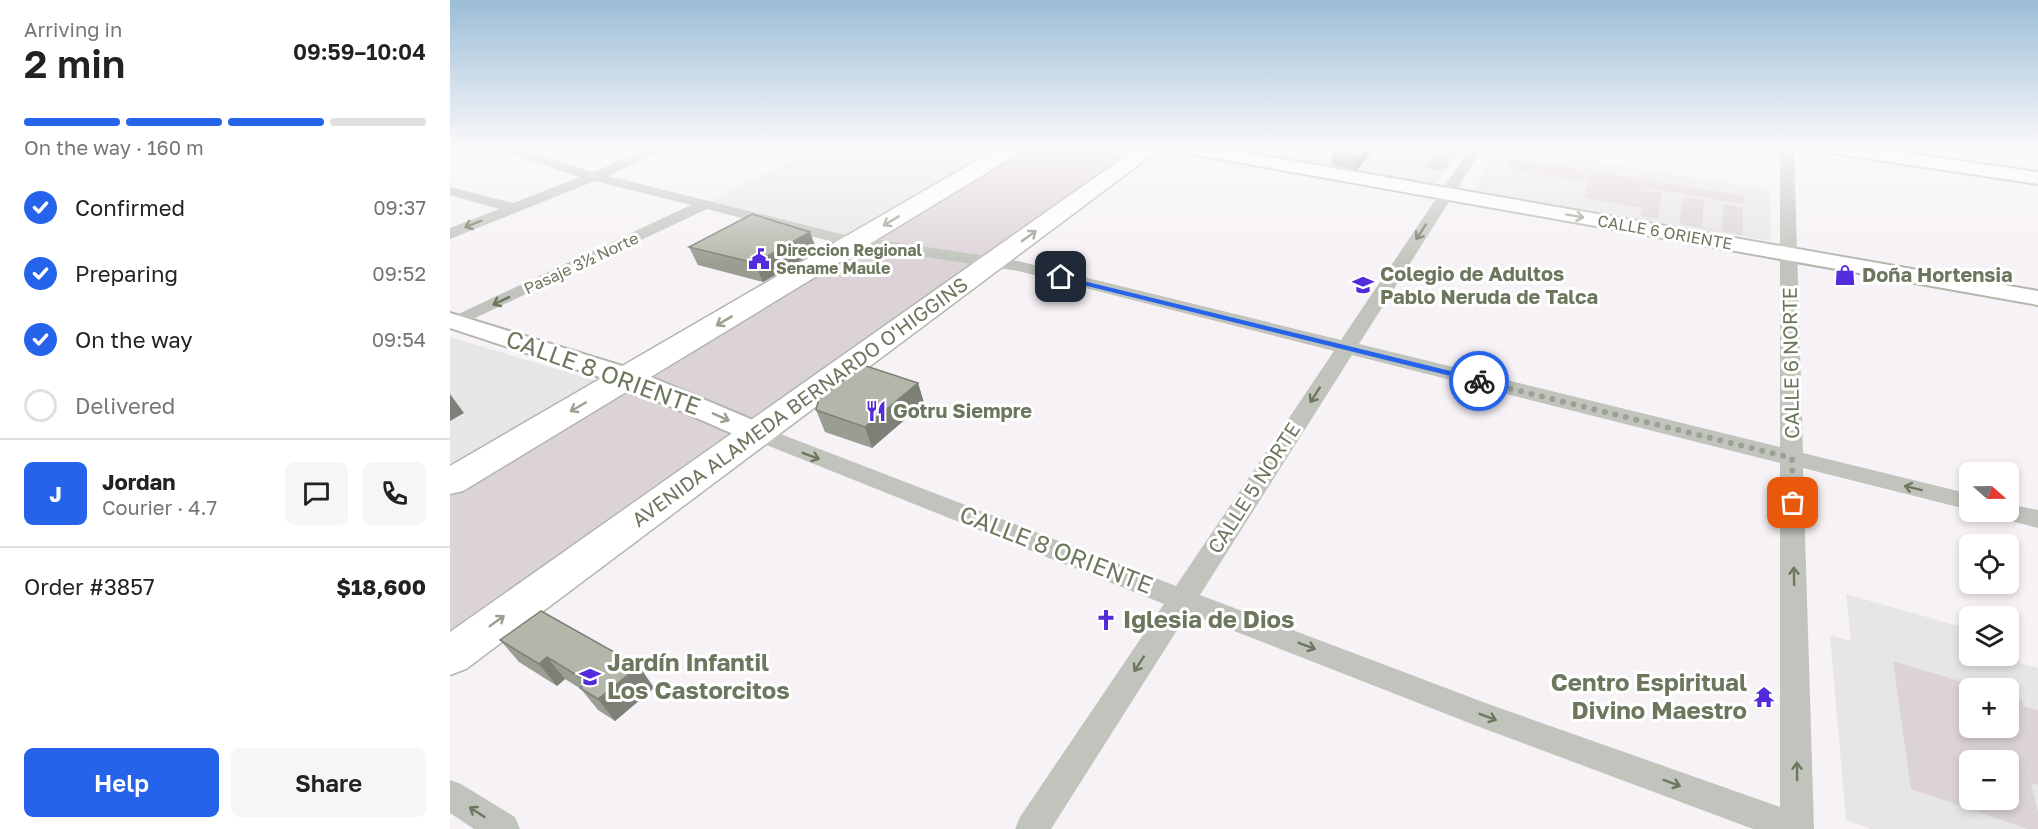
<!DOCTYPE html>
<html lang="en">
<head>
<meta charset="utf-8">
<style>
  :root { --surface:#fff; --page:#f6f6f6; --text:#222; --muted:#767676; --line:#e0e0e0; --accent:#2563eb }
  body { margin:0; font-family:"Golos Text",sans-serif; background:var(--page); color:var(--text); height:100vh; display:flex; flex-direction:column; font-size:22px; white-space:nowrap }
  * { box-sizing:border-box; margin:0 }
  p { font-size:20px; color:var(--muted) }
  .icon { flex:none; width:33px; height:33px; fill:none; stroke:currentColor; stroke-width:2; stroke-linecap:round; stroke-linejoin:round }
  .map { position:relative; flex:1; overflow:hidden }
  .side { display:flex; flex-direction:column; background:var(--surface); width:450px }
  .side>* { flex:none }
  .needle { width:39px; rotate:110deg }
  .fabs { position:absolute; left:1509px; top:462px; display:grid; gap:12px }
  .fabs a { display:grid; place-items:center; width:60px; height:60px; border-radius:9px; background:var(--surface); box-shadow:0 3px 9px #0003; font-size:30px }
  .pin { position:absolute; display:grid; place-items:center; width:51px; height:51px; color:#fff; margin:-26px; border-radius:12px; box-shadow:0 3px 9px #0006 }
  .courier { position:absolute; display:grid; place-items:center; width:60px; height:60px; margin:-30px; border:4px solid #2563eb; border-radius:50%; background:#fff; color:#222; box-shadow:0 2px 8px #0007 }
  .headline em { font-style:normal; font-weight:600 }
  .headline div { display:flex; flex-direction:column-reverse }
  .headline { display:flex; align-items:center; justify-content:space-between; height:102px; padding:0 24px }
  h1 { font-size:39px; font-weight:600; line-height:45px }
  .bar { display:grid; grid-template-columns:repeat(4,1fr); gap:9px 6px; align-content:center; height:72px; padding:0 24px }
  .bar i { height:8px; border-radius:4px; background:var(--line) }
  .bar .selected { background:var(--accent) }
  .bar p { grid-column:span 4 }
  .line { display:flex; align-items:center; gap:15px; padding:0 24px; border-top:2px solid var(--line) }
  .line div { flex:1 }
  .round { display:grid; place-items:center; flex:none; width:63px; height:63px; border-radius:9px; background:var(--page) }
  ol { padding:0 24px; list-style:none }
  li { display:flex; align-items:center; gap:18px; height:66px }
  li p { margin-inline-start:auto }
  li .icon { padding:6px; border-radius:50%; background:var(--accent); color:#fff; stroke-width:4 }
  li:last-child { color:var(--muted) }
  li i { width:33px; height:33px; border:3px solid var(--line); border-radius:50% }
  .button { display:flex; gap:12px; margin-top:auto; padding:12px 24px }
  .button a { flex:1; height:69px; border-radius:9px; background:var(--accent); color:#fff; font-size:24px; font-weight:600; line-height:69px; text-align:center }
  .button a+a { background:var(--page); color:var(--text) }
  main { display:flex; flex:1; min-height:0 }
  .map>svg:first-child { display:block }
</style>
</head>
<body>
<main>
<section class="side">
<div class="headline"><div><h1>2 min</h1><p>Arriving in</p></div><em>09:59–10:04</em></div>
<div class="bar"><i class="selected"></i><i class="selected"></i><i class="selected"></i><i></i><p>On the way · 160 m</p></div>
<ol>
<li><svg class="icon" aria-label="check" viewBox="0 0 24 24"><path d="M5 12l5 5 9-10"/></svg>Confirmed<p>09:37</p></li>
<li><svg class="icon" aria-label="check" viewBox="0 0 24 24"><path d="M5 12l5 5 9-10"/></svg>Preparing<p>09:52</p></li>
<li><svg class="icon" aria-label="check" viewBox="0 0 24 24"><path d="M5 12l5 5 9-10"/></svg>On the way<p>09:54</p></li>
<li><i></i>Delivered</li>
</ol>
<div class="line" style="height:108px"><b class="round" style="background:var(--accent);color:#fff">J</b><div><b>Jordan</b><p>Courier · 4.7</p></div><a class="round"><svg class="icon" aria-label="chat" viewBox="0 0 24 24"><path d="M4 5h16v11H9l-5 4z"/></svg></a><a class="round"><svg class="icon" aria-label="phone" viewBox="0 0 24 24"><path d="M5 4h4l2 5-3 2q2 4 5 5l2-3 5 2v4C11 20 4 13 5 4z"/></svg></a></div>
<div class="line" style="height:78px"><div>Order #3857</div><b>$18,600</b></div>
<div class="button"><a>Help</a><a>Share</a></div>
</section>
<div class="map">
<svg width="1588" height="829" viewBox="0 0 1588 829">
  <rect width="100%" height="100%" fill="#f6f2f6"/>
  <path fill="#e7e6e6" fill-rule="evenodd" d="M 367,148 L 550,148 L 402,238 L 260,201 Z
    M 780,148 L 1009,148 L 988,181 L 981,183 Z
    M 1047,148 L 1060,148 L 1320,190 L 1321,239 L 1314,240 L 1028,193 L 1024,189 Z
    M 0,337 L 156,384 L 0,470 Z
    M 1396,594 L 1519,629 L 1520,656 L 1558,656 L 1559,640 L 1564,641 L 1570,663 L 1588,668 L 1588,829 L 1421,829 L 1396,820 L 1380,635 L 1401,641 ZM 1520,688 L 1558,688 L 1558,728 L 1520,728 ZM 1520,760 L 1558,760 L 1558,800 L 1520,800 Z"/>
  <path fill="#dcd3d7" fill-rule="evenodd" d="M 572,148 L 691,148 L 0,645 L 0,492 Z
    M 1062,159 L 1135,170 L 1132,181 L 1057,169 Z
    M 1141,171 L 1295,196 L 1295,204 L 1194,188 L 1194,190 L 1212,193 L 1208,219 L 1190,216 L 1192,208 L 1134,198 Z
    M 1233,197 L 1254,200 L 1252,227 L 1272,231 L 1274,204 L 1293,207 L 1293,235 L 1229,224 Z
    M 1443,661 L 1533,688 L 1520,688 L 1520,728 L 1558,728 L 1559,696 L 1572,700 L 1573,706 L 1588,710 L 1588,785 L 1581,783 L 1588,812 L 1588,829 L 1578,829 L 1461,789 ZM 1520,760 L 1558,760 L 1558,800 L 1520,800 Z"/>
  <path fill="#c7cabc" d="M 988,148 L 1008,151 L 995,171 L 976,168 Z"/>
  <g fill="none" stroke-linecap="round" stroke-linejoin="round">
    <defs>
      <path id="secondary" d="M 727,148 L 769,148 L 1588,291 L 1588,305 L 736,153 Z
        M 1372,148 L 1421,148 L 1588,172 L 1588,184 L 1381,153 Z
        M 0,313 L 182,369 L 317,426 L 322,433 L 317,440 L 307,442 L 297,440 L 162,381 L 0,328 Z"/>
      <path id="primary" d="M 548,148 L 574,148 L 571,152 L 13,491 L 0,494 L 0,466 Z
        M 687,148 L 711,148 L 16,669 L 0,675 L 0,632 Z"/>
    </defs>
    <use href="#secondary" stroke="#b3b7ad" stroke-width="4"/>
    <use href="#primary" stroke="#b3b7ae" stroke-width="3"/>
    <path fill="#c1c4bc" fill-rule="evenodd" d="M 42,148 L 64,148 L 143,172 L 201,148 L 220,148 L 158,176 L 391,234 L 568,261 L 891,340 L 1020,148 L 1033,148 L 909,344 L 1330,447 L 1330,148 L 1344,148 L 1353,453 L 1520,494 L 1520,510 L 1353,468 L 1364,829 L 1303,829 L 1027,726 L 738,613 L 601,829 L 565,829 L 570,817 L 714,604 L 299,438 L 296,433 L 299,428 L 307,426 L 315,428 L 726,586 L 884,351 L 568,271 L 391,244 L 257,209 L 6,327 L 0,326 L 0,318 L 241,205 L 145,181 L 0,239 L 0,228 L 49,209 L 0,195 L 0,187 L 63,203 L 130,177 ZM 902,355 L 1330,463 L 1330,807 L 1041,705 L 750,595 Z
      M 1558,504 L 1588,510 L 1588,528 L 1550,518 L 1546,512 L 1558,512 Z
      M 0,780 L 11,784 L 65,817 L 70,829 L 24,829 L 0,813 Z"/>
    <use href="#secondary" fill="#fff" fill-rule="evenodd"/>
    <use href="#primary" fill="#fff" fill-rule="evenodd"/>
  </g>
  <path fill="#999d92" d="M 925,148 L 907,170 L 881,165 L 882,154 Z
    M 239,247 L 367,251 L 313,282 L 248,265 Z
    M 468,383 L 474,403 L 422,448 L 375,432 L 366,410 Z
    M 50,640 L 189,666 L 204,688 L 165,721 L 148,710 L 131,689 L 115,679 L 107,686 L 69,662 Z"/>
  <path fill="#7d8077" d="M 917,148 L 925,148 L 907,170 L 908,158 Z
    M 360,232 L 367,251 L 313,282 L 305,263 Z
    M 468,383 L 474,403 L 422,448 L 415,427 Z
    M 0,394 L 14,413 L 0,421 Z
    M 97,657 L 115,679 L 107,686 L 89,664 Z
    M 189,666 L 204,688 L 165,721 L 148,699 Z"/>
  <path fill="#b2b7aa" stroke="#7d8077" stroke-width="1.5" d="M 887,148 L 917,148 L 908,158 L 882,154 Z
    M 302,214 L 360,232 L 305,263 L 239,247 Z
    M 413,365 L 468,383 L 415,427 L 366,410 L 369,398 Z
    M 91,611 L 189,666 L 148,699 L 130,688 L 138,682 L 97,657 L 89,664 L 50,640 Z"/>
  <defs><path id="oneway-shaft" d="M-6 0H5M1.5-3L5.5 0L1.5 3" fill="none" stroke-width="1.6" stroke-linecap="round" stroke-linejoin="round" transform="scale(1.5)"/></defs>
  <g stroke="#98a08e">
    <use href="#oneway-shaft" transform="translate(1125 216) rotate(10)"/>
    <use href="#oneway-shaft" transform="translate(441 221) rotate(149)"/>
    <use href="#oneway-shaft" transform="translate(579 236) rotate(-36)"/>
    <use href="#oneway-shaft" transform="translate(274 321) rotate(149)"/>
    <use href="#oneway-shaft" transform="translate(128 407) rotate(150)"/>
    <use href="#oneway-shaft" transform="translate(271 417) rotate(24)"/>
    <use href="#oneway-shaft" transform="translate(47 621) rotate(-36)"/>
  </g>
  <g stroke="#6c775e">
    <use href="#oneway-shaft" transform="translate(23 224) rotate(158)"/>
    <use href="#oneway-shaft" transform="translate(971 232) rotate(123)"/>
    <use href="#oneway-shaft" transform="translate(51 301) rotate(155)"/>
    <use href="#oneway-shaft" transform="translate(865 395) rotate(123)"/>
    <use href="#oneway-shaft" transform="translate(361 456) rotate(21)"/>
    <use href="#oneway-shaft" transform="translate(1463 488) rotate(-166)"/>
    <use href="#oneway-shaft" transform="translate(1344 576) rotate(-91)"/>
    <use href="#oneway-shaft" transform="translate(857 646) rotate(21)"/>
    <use href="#oneway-shaft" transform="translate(689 664) rotate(123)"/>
    <use href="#oneway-shaft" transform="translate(1038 717) rotate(21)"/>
    <use href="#oneway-shaft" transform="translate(1347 771) rotate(-91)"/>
    <use href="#oneway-shaft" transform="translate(1222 783) rotate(20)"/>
    <use href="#oneway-shaft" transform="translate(27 812) rotate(-147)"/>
  </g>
  <linearGradient id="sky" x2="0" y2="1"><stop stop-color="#9bbdd6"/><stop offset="0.56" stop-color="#fbf9fb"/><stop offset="1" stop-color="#fbf9fb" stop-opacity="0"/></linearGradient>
  <rect width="1588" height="264" fill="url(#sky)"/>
  <path fill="#2563eb" d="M 609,275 L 1029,378 L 1033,381 L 1029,383 L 609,279 Z"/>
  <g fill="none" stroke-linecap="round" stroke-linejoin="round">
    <path stroke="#9ca293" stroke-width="6" stroke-dasharray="0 10.8" d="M 1029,381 L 1342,458 L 1343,503"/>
  </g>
  <defs>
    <symbol id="civic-bare" viewBox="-9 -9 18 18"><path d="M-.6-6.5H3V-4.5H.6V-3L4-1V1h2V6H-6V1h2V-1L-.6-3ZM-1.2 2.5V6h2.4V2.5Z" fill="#532bdc" stroke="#fff" stroke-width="2.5" paint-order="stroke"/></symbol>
    <symbol id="shop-bare" viewBox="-9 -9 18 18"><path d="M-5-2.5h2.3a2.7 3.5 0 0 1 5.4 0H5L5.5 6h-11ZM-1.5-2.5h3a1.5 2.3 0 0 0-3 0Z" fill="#532bdc" stroke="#fff" stroke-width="2.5" paint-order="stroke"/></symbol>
    <symbol id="school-bare" viewBox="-9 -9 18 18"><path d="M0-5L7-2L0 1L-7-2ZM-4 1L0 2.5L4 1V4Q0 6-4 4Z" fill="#532bdc" stroke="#fff" stroke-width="2.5" paint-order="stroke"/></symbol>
    <symbol id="restaurant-bare" viewBox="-9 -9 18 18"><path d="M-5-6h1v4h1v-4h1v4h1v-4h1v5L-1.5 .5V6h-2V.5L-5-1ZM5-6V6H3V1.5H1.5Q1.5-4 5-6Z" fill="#532bdc" stroke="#fff" stroke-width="2.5" paint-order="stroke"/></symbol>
    <symbol id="church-bare" viewBox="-9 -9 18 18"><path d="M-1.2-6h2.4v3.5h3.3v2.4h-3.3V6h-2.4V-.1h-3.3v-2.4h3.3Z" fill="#532bdc" stroke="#fff" stroke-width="2.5" paint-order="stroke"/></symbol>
    <symbol id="temple-bare" viewBox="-9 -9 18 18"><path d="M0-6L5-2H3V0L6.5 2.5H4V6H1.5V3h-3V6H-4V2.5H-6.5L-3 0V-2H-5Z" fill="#532bdc" stroke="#fff" stroke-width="2.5" paint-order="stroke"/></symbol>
  </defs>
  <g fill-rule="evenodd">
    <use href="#civic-bare" x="294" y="244" width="30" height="30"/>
    <use href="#shop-bare" x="1380" y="260" width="30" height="30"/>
    <use href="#school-bare" x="898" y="270" width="30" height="30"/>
    <use href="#restaurant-bare" x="411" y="396" width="30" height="30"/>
    <use href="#church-bare" x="641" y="605" width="30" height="30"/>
    <use href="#school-bare" x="125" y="662" width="30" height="30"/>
    <use href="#temple-bare" x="1299" y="682" width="30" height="30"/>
  </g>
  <g text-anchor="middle" stroke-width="6" stroke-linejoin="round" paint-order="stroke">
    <g font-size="16" fill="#6c775e" stroke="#fff">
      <text transform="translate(1215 232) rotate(10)" y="6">CALLE 6 ORIENTE</text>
      <text transform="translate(131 263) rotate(-25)" y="6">Pasaje 3½ Norte</text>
    </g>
    <g font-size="16" font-weight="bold" fill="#6c775e" stroke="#fff" text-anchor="start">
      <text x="326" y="256">Direccion Regional<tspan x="326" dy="18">Sename Maule</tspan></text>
    </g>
    <g font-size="20" font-weight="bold" fill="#6c775e" stroke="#fff" text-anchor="start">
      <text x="930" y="281">Colegio de Adultos<tspan x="930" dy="23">Pablo Neruda de Talca</tspan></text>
      <text x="1412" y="282">Doña Hortensia</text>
      <text x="443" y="418">Gotru Siempre</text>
    </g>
    <g font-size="20" fill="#6c775e" stroke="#fff">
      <text transform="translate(1341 363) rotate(-91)" y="7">CALLE 6 NORTE</text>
      <text transform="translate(350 402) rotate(-36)" y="7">AVENIDA ALAMEDA BERNARDO O'HIGGINS</text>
      <text transform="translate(804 488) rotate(-57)" y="7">CALLE 5 NORTE</text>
    </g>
    <g font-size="24" fill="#6c775e" stroke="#fff">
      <text transform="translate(153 373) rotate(20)" y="8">CALLE 8 ORIENTE</text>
      <text transform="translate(606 550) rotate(21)" y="8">CALLE 8 ORIENTE</text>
    </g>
    <g font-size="24" font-weight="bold" fill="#6c775e" stroke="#fff" text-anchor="start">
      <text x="673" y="628">Iglesia de Dios</text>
      <text x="157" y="671">Jardín Infantil<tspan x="157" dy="28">Los Castorcitos</tspan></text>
      <text x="1297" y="691" text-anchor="end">Centro Espiritual<tspan x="1297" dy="28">Divino Maestro</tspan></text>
    </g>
  </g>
</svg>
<div class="fabs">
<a><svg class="needle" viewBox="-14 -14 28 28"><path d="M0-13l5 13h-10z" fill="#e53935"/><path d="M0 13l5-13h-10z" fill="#767676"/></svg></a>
<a><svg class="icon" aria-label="locate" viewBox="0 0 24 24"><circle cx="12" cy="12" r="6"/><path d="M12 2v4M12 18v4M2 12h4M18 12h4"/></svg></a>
<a><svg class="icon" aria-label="layers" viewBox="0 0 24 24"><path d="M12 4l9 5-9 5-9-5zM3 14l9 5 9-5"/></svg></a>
<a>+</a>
<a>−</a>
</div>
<div class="pin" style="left:1343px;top:503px;background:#ea580c"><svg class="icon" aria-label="bag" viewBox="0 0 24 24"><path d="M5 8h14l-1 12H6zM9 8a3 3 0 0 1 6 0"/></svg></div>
<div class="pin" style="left:611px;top:277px;background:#1f2937"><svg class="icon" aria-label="home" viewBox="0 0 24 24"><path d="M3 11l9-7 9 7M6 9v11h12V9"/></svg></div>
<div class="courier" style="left:1029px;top:381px"><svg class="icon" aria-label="bike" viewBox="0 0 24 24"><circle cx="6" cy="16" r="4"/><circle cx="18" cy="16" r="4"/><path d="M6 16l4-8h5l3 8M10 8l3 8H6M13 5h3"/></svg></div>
</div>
</main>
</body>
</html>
